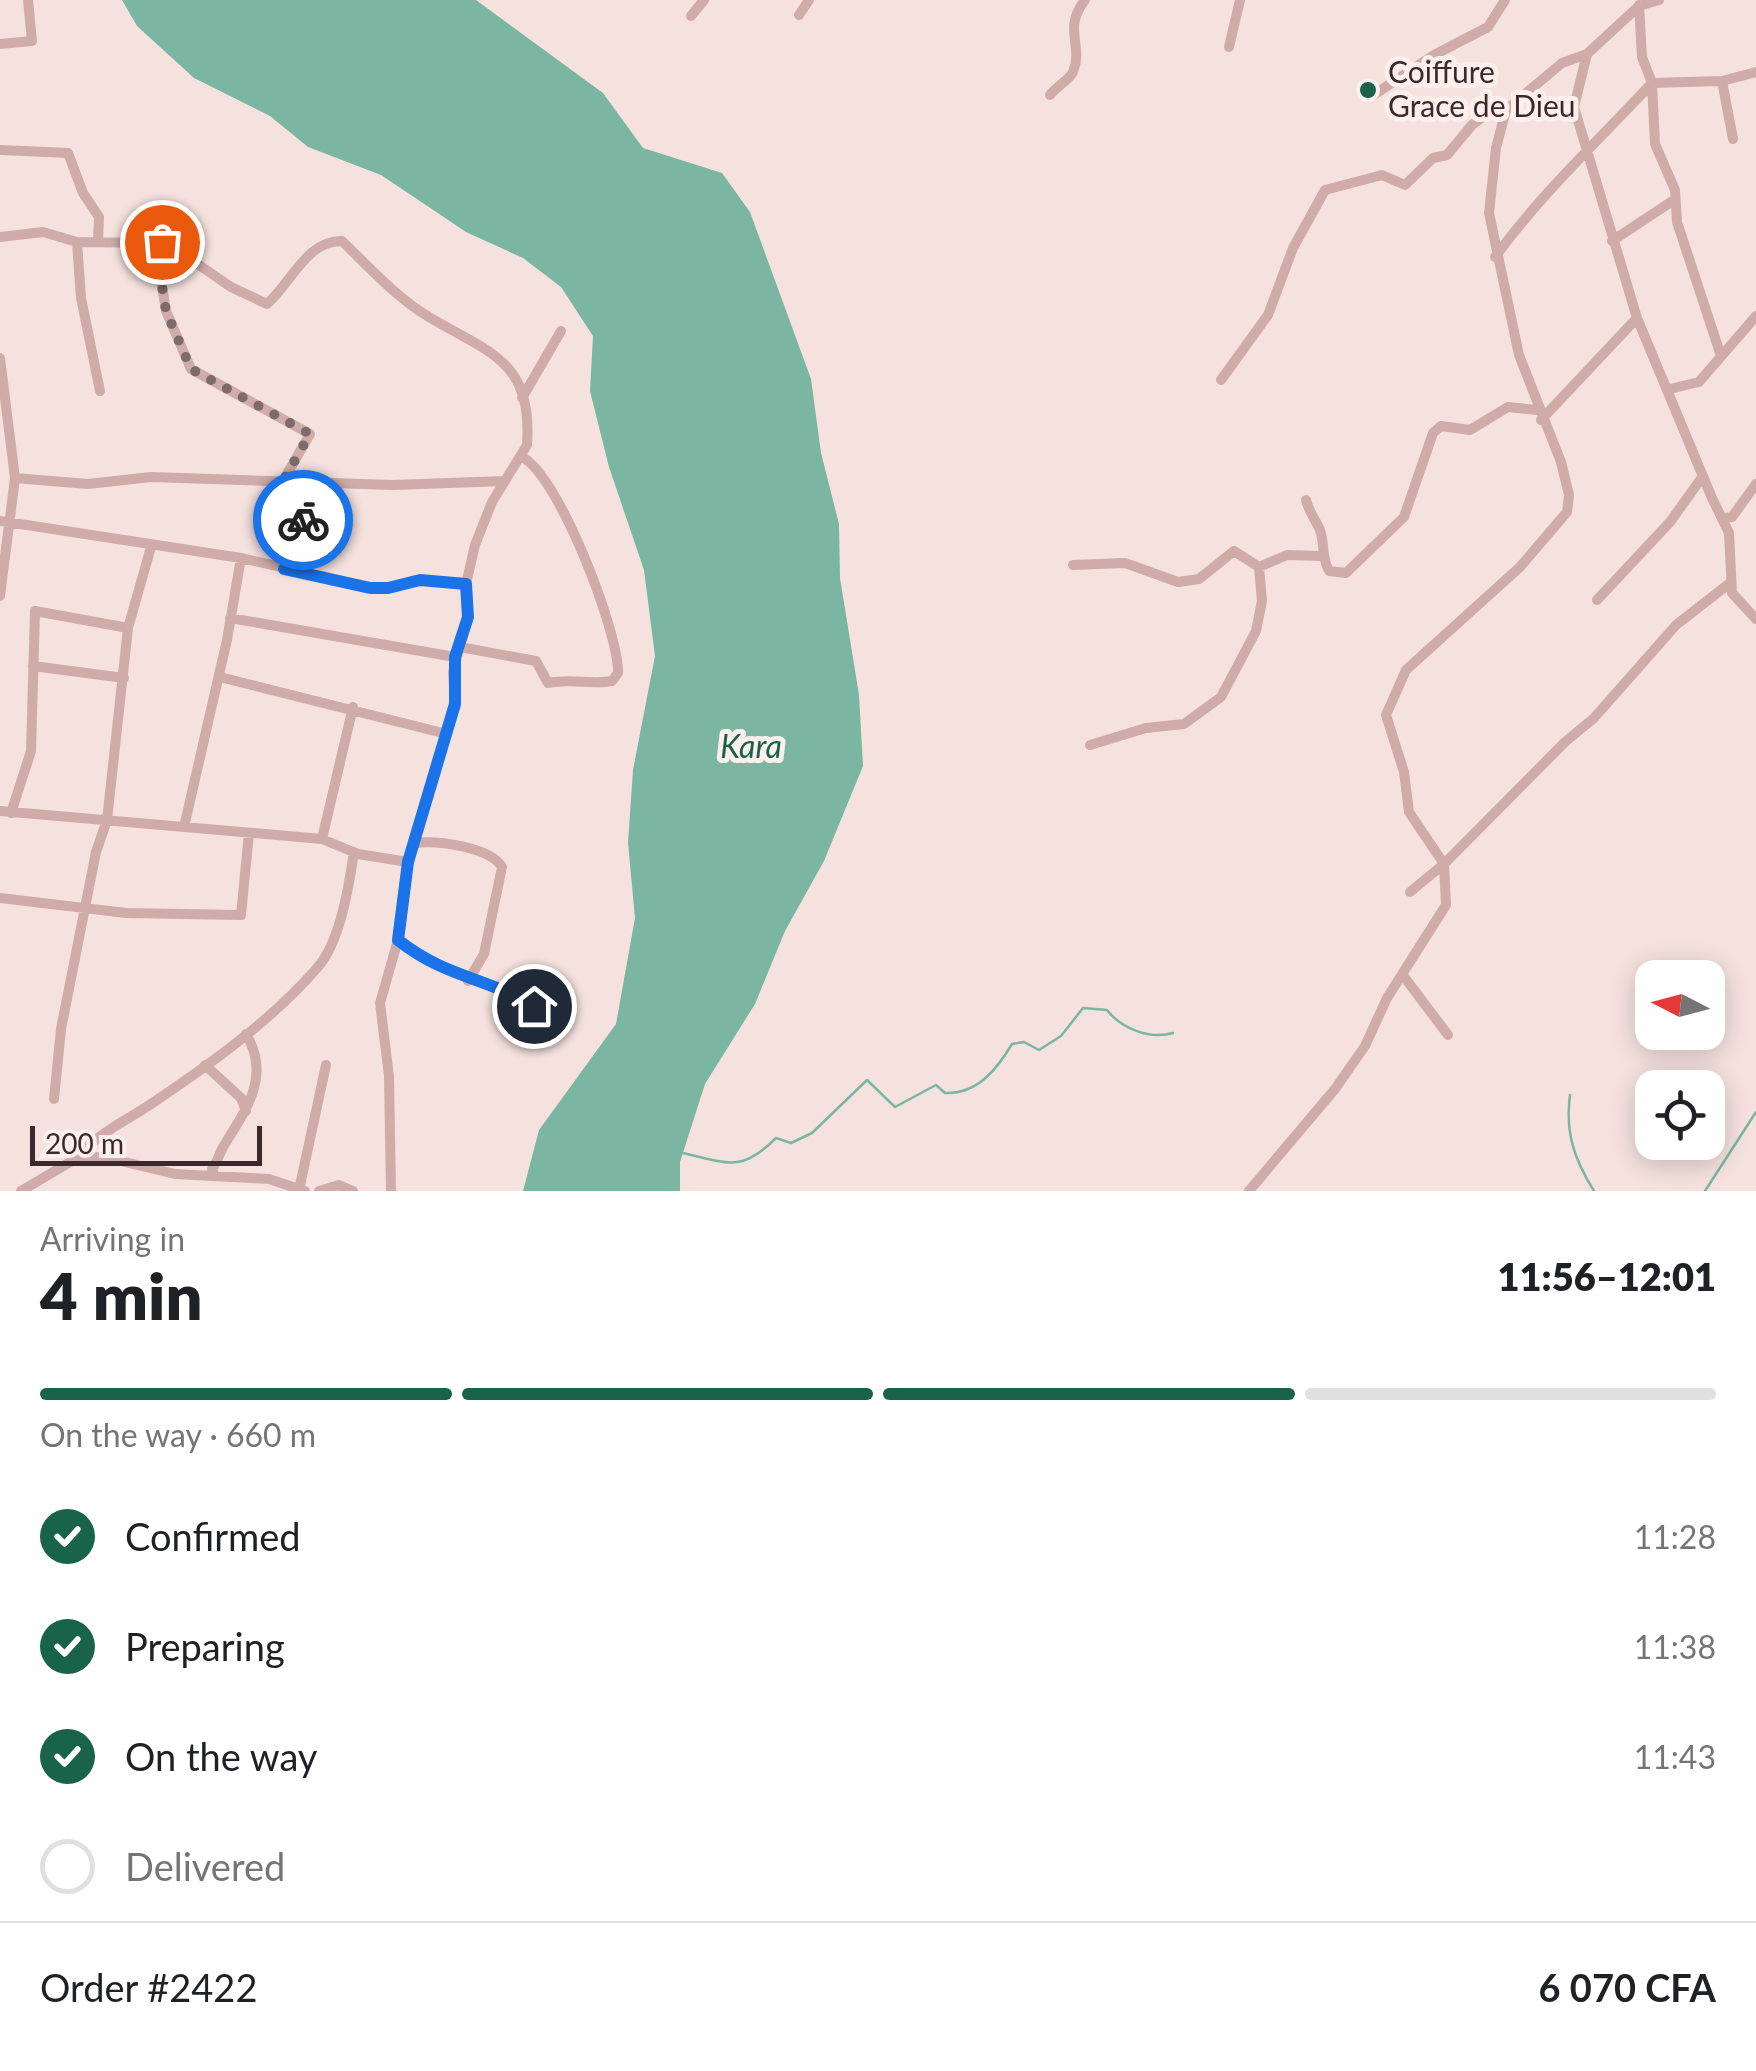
<!DOCTYPE html>
<html lang="en">
<head>
<meta charset="utf-8">
<style>
  :root { --surface:#fff; --page:#f6f6f6; --text:#202124; --muted:#757577; --line:#e0e0e0; --accent:#1a634b }
  body { margin:0; font-family:Lato,sans-serif; background:var(--page); color:var(--text); height:100vh; display:flex; flex-direction:column; font-size:38px; white-space:nowrap }
  * { box-sizing:border-box; margin:0 }
  p { font-size:32px; color:var(--muted) }
  .icon { flex:none; width:55px; height:55px; fill:none; stroke:currentColor; stroke-width:2; stroke-linecap:round; stroke-linejoin:round }
  .map { position:relative; height:1191px; overflow:hidden }
  .sheet { display:flex; flex-direction:column; background:var(--surface); flex:1 }
  .sheet>* { flex:none }
  .needle { width:65px; rotate:276deg }
  .tools { position:absolute; left:1635px; top:960px; display:grid; gap:20px }
  .tools a { display:grid; place-items:center; width:90px; height:90px; border-radius:20px; background:var(--surface); box-shadow:0 5px 25px #0003; font-size:50px }
  .scale { position:absolute; left:30px; bottom:25px; width:232px; box-sizing:border-box; padding-left:10px; border:5px solid #3c292b; border-top:0; font-size:28px; line-height:35px; white-space:nowrap; color:#3c292b; -webkit-text-stroke:8px #fcefec; paint-order:stroke }
  .pin { position:absolute; display:grid; place-items:center; width:85px; height:85px; color:#fff; margin:-42px; border:5px solid #fff; border-radius:50%; box-shadow:0 2px 10px #0007 }
  .courier { position:absolute; display:grid; place-items:center; width:100px; height:100px; margin:-50px; border:8px solid #1a73e8; border-radius:50%; background:#fff; color:#222; box-shadow:0 2px 12px #0007 }
  .overview em { font-style:normal; font-weight:800 }
  .overview div { display:flex; flex-direction:column-reverse }
  .overview { display:flex; align-items:center; justify-content:space-between; height:170px; padding:0 40px }
  h1 { font-size:65px; font-weight:800; line-height:75px }
  .bar { display:grid; grid-template-columns:repeat(4,1fr); gap:15px 10px; align-content:center; height:120px; padding:0 40px }
  .bar i { height:12px; border-radius:8px; background:var(--line) }
  .bar .on { background:var(--accent) }
  .bar p { grid-column:span 4 }
  .line { display:flex; align-items:center; gap:25px; padding:0 40px; border-top:2px solid var(--line) }
  .line div { flex:1 }
  ol { padding:0 40px; list-style:none }
  li { display:flex; align-items:center; gap:30px; height:110px }
  li p { margin-inline-start:auto }
  li .icon { padding:10px; border-radius:50%; background:var(--accent); color:#fff; stroke-width:4 }
  li:last-child { color:var(--muted) }
  li i { width:55px; height:55px; border:5px solid var(--line); border-radius:50% }
  .map>svg:first-child { display:block }
</style>
</head>
<body>
<div class="map">
<svg width="1756" height="1191" viewBox="0 0 1756 1191">
  <rect width="100%" height="100%" fill="#f5e2df"/>
  <path fill="#7ab6a2" d="M 122,0 L 476,0 L 603,93 L 643,148 L 722,173 L 750,212 L 811,379 L 821,453 L 839,524 L 840,578 L 859,695 L 863,766 L 824,861 L 785,931 L 755,1004 L 705,1084 L 680,1162 L 680,1191 L 523,1191 L 539,1130 L 616,1024 L 635,918 L 628,843 L 633,770 L 655,656 L 644,570 L 609,467 L 590,391 L 593,336 L 561,287 L 523,258 L 466,232 L 381,175 L 308,147 L 270,116 L 194,78 L 137,26 Z"/>
  <g fill="none" stroke-linecap="round" stroke-linejoin="round">
    <path stroke="#7ab6a2" stroke-width="2.5" d="M 1570,1095 C 1565,1132 1574,1159 1594,1191
      M 683,1153 C 728,1163 741,1173 776,1138 L 791,1143 L 812,1133 L 867,1080 L 895,1107 L 936,1085 L 945,1093 C 978,1094 997,1069 1012,1044 L 1024,1042 L 1039,1050 L 1061,1036 L 1083,1008 L 1107,1010 C 1121,1028 1149,1040 1173,1033
      M 1705,1191 L 1756,1112"/>
    <path stroke="#cfaca9" stroke-width="10" d="M 1659,0 L 1639,6 L 1587,54 L 1574,107 L 1637,318 L 1712,498 L 1729,533 L 1732,593 L 1756,619
      M 1639,5 L 1642,57 L 1652,83 L 1655,144 L 1675,190 L 1677,222 L 1721,356
      M 799,15 L 809,0
      M 691,16 L 704,0
      M 0,44 L 32,41 L 28,0
      M 1229,47 L 1240,0
      M 1722,81 L 1733,139
      M 1375,94 L 1434,55 L 1488,27 L 1505,0
      M 1050,95 C 1056,87 1069,80 1073,72 C 1084,46 1062,29 1085,0
      M 0,150 L 68,153 L 83,193 L 99,217 L 98,241
      M 0,237 L 43,232 L 77,242 L 167,243 L 231,287 L 267,304 C 291,283 307,240 342,241 C 370,268 396,297 429,317 C 489,353 533,360 527,445 L 492,502 L 475,545 L 466,584 L 468,617 L 453,672 L 455,703 L 408,862 L 398,940 L 380,1003 L 389,1076 L 391,1191
      M 1612,241 L 1674,200
      M 77,242 L 81,298 L 100,391
      M 155,243 L 166,311 L 191,369 L 310,434 L 283,481
      M 1495,257 C 1541,194 1598,141 1652,83 L 1722,81 L 1756,72
      M 0,358 L 15,478 L 0,596
      M 1221,380 L 1268,315 L 1293,248 L 1325,190 L 1382,175 L 1405,185 L 1433,158 L 1447,155 L 1472,125 L 1488,113 L 1506,110
      M 1670,389 L 1699,382 L 1756,316
      M 522,398 L 561,331
      M 1541,420 L 1637,318
      M 15,478 L 88,484 L 151,477 L 393,485 L 505,481
      M 1306,500 C 1309,512 1315,519 1320,530 C 1325,545 1321,556 1329,571 L 1346,573 L 1404,517 L 1433,433 L 1441,426 L 1470,430 L 1508,407 L 1537,410
      M 1725,518 L 1732,517 L 1756,484
      M 0,521 L 241,558 L 370,587 L 388,588 L 420,580 L 466,584
      M 1073,565 L 1125,563 L 1178,582 L 1199,579 L 1234,551 L 1259,567 L 1287,555 L 1320,556
      M 284,569 L 299,553 L 307,482
      M 1597,600 L 1670,522 L 1703,476
      M 230,618 L 455,657
      M 460,647 L 536,661 L 548,683 C 571,678 591,685 612,681 L 618,673 C 619,632 558,474 522,457
      M 33,666 L 124,678
      M 220,677 L 443,733
      M 1090,745 L 1146,728 L 1184,724 L 1221,697 L 1256,631 L 1262,601 L 1259,567
      M 0,811 L 322,839 L 358,854 L 408,862
      M 11,813 L 31,751 L 35,611 L 128,628
      M 184,827 L 227,640 L 241,558
      M 322,839 L 353,707
      M 415,843 C 437,840 490,847 502,867 L 484,954 L 468,981
      M 1410,892 L 1444,864 L 1409,812 L 1404,772 L 1386,715 L 1406,670 L 1520,567 L 1567,512 L 1569,495 L 1561,462 L 1519,355 L 1489,213 L 1496,148 L 1506,110 L 1562,63 L 1587,54
      M 0,898 L 126,913 L 241,915 L 249,833
      M 398,940 C 446,978 487,977 534,1007
      M 1402,974 L 1448,1035
      M 205,1065 L 241,1098 L 246,1111
      M 54,1099 L 61,1029 L 96,852 L 107,820 L 128,628 L 151,547
      M 77,1158 C 98,1133 124,1122 151,1104 C 209,1065 271,1021 317,968 C 340,943 349,886 354,852
      M 214,1175 L 212,1169 C 217,1162 219,1155 223,1147 C 245,1111 272,1077 246,1034
      M 299,1190 L 326,1065
      M 21,1191 L 77,1158 L 104,1157 L 175,1174 L 269,1179 L 305,1191
      M 319,1191 L 339,1185 L 353,1191
      M 1249,1191 L 1335,1089 L 1365,1046 L 1387,998 L 1446,905 L 1444,864 L 1565,742 L 1594,718 L 1676,625 L 1730,583"/>
  </g>
  <g fill="none" stroke-linecap="round" stroke-linejoin="round">
    <path stroke="#7d6a6a" stroke-width="10" stroke-dasharray="0 18" d="M 162,242 L 155,243 L 166,311 L 191,369 L 310,434 L 283,481 L 307,482 L 303,520"/>
    <path stroke="#1a73e8" stroke-width="12" d="M 303,520 L 299,554 L 284,569 L 370,588 L 388,588 L 420,580 L 466,584 L 468,617 L 455,657 L 455,704 L 408,862 L 398,940 C 446,978 486,977 534,1006"/>
  </g>
  <circle fill="#1a634b" stroke="#fcefec" stroke-width="4" cx="1368" cy="90" r="10"/>
  <g text-anchor="middle" stroke-width="10" stroke-linejoin="round" paint-order="stroke">
    <g font-size="30" fill="#3c292b" stroke="#fcefec" text-anchor="start">
      <text x="1388" y="83">Coiffure<tspan x="1388" dy="34">Grace de Dieu</tspan></text>
    </g>
    <g font-size="32" font-style="italic" fill="#1a634b" stroke="#fcefec">
      <text x="751" y="758">Kara</text>
    </g>
  </g>
</svg>
<div class="tools">
<a><svg class="needle" viewBox="-14 -14 28 28"><path d="M0-13l5 13h-10z" fill="#e53935"/><path d="M0 13l5-13h-10z" fill="#757577"/></svg></a>
<a><svg class="icon" aria-label="locate" viewBox="0 0 24 24"><circle cx="12" cy="12" r="6"/><path d="M12 2v4M12 18v4M2 12h4M18 12h4"/></svg></a>
</div>
<div class="scale">200 m</div>
<div class="pin" style="left:162px;top:242px;background:#ea580c"><svg class="icon" aria-label="bag" viewBox="0 0 24 24"><path d="M5 8h14l-1 12H6zM9 8a3 3 0 0 1 6 0"/></svg></div>
<div class="pin" style="left:534px;top:1006px;background:#1f2937"><svg class="icon" aria-label="home" viewBox="0 0 24 24"><path d="M3 11l9-7 9 7M6 9v11h12V9"/></svg></div>
<div class="courier" style="left:303px;top:520px"><svg class="icon" aria-label="bike" viewBox="0 0 24 24"><circle cx="6" cy="16" r="4"/><circle cx="18" cy="16" r="4"/><path d="M6 16l4-8h5l3 8M10 8l3 8H6M13 5h3"/></svg></div>
</div>
<section class="sheet">
<div class="overview"><div><h1>4 min</h1><p>Arriving in</p></div><em>11:56–12:01</em></div>
<div class="bar"><i class="on"></i><i class="on"></i><i class="on"></i><i></i><p>On the way · 660 m</p></div>
<ol>
<li><svg class="icon" aria-label="check" viewBox="0 0 24 24"><path d="M5 12l5 5 9-10"/></svg>Confirmed<p>11:28</p></li>
<li><svg class="icon" aria-label="check" viewBox="0 0 24 24"><path d="M5 12l5 5 9-10"/></svg>Preparing<p>11:38</p></li>
<li><svg class="icon" aria-label="check" viewBox="0 0 24 24"><path d="M5 12l5 5 9-10"/></svg>On the way<p>11:43</p></li>
<li><i></i>Delivered</li>
</ol>
<div class="line" style="height:130px"><div>Order #2422</div><b>6 070 CFA</b></div>
</section>
</body>
</html>
